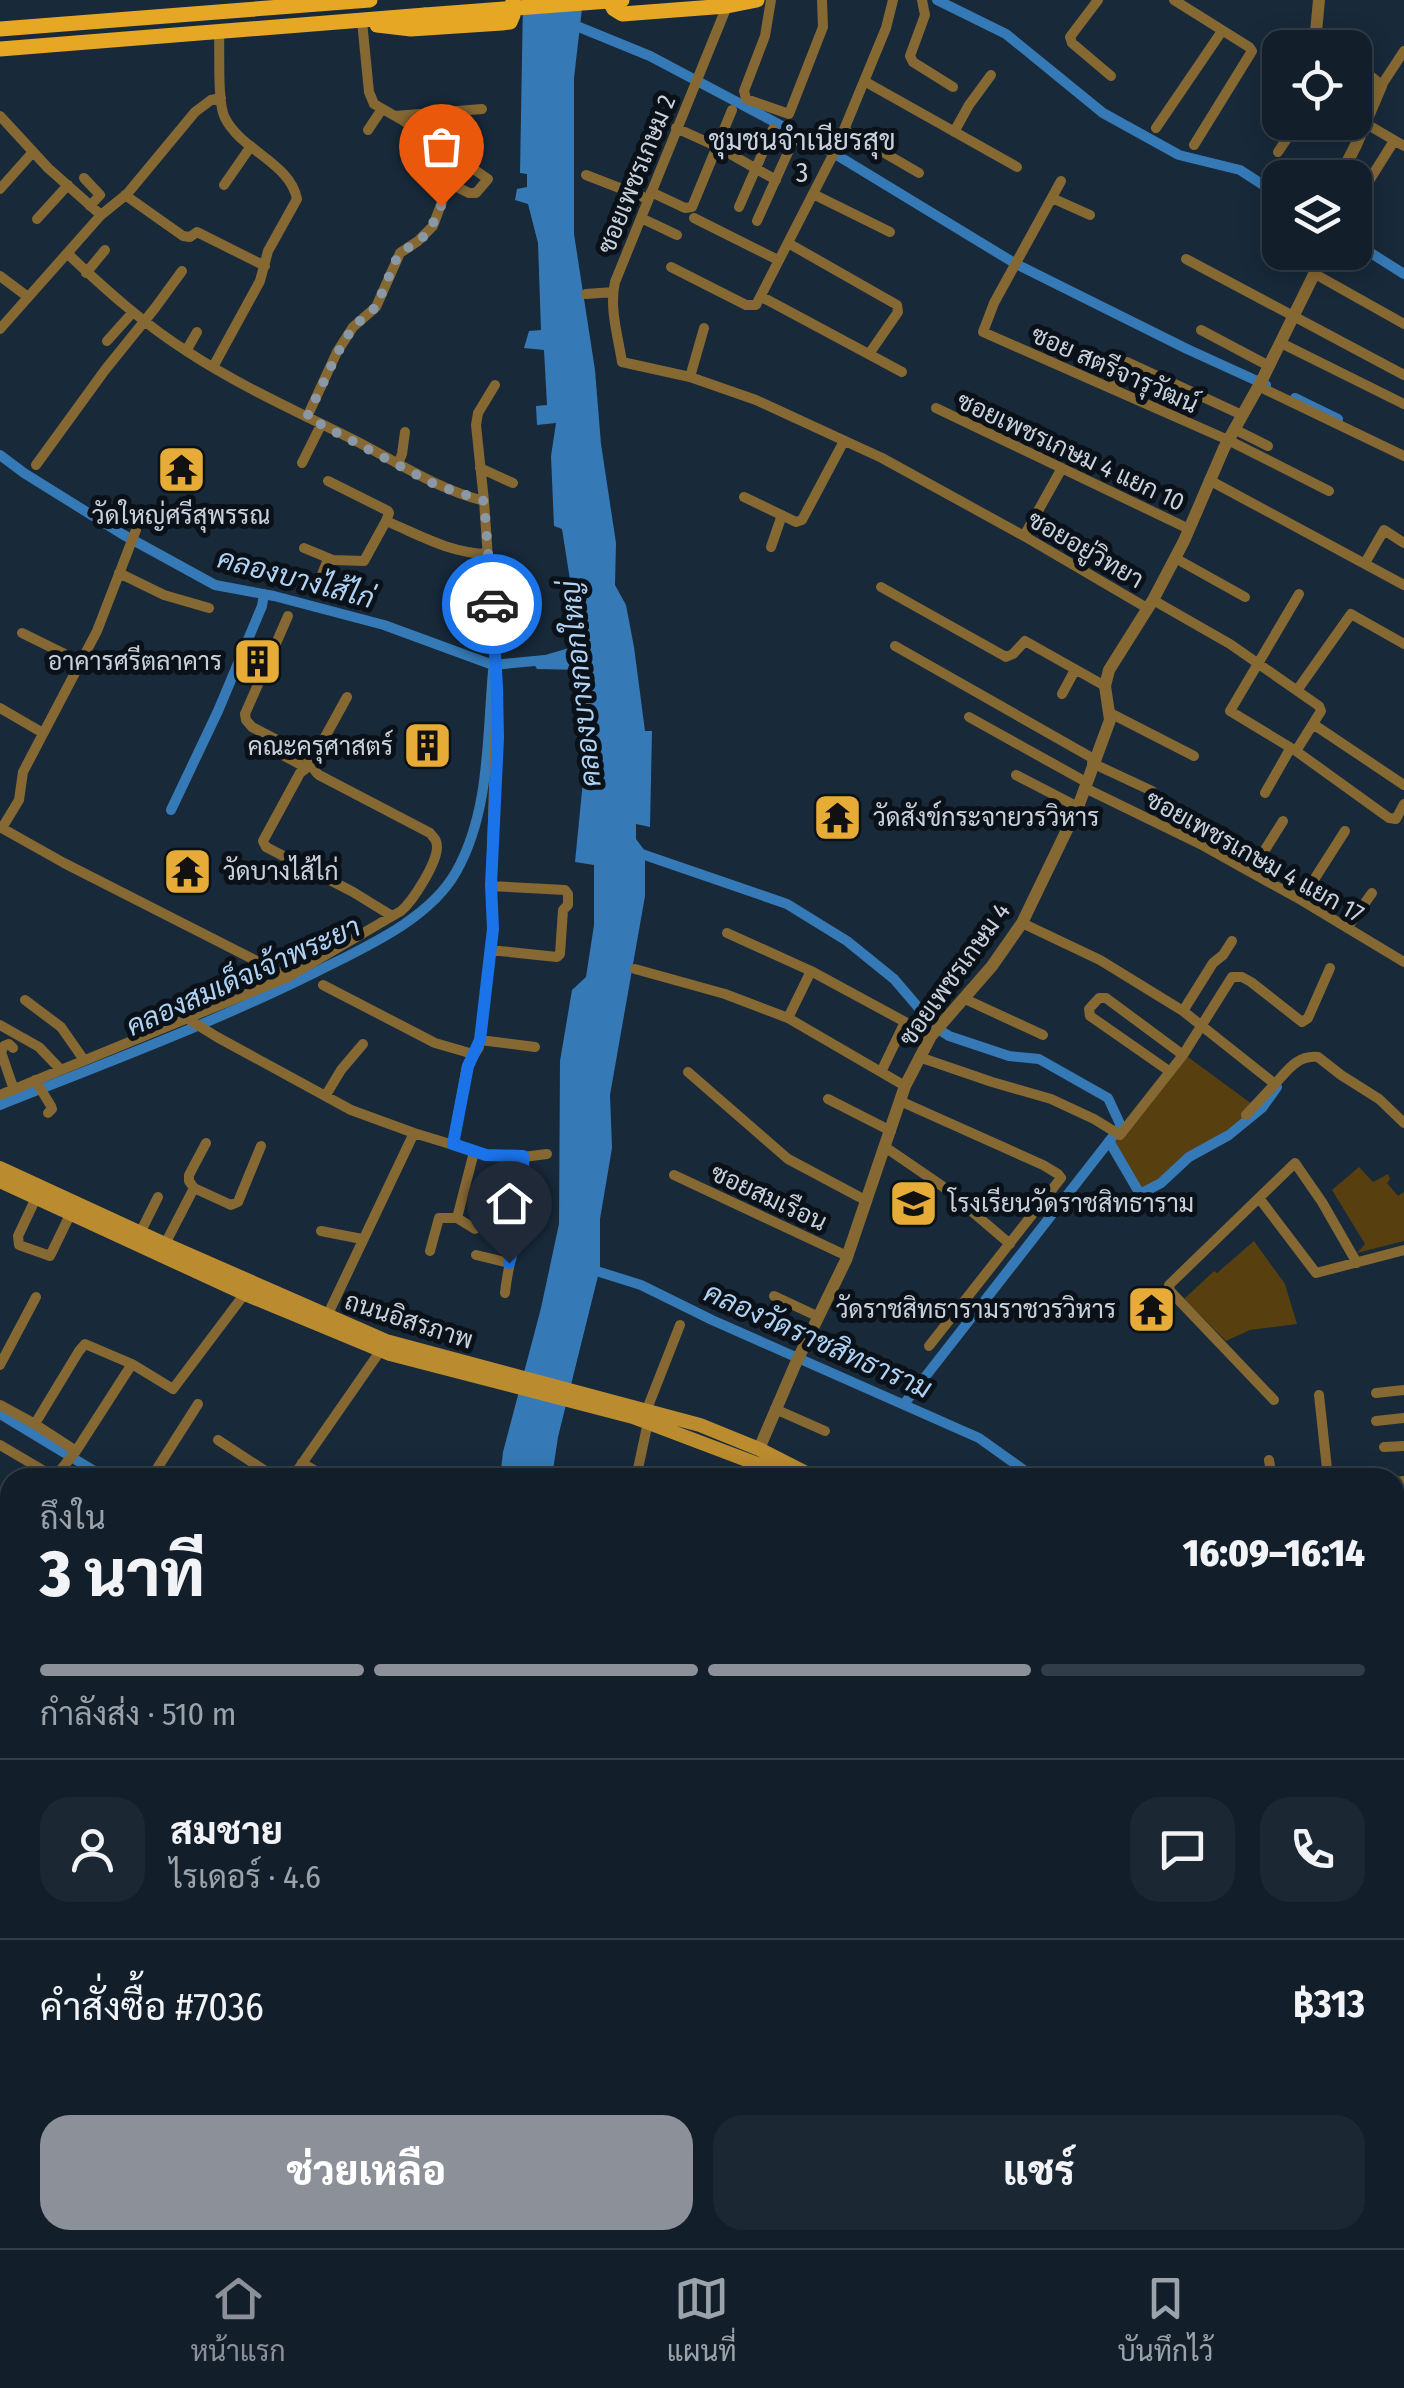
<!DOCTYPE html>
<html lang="th">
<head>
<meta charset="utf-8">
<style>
  :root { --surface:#121f2b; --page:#1b2733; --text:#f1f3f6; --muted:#9ca2a9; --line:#313d47; --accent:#8c9099 }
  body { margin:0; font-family:"Fira Sans Condensed",Sarabun,sans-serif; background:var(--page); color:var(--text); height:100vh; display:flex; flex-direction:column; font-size:38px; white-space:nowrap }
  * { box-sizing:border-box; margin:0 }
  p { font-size:32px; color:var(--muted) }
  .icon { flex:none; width:55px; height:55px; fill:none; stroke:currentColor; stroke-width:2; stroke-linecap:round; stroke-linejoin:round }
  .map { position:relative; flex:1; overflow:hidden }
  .details { position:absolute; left:0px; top:1468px; width:1405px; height:782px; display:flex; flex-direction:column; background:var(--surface); border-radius:30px 30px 0 0; box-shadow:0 5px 25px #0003,0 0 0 2px var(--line) }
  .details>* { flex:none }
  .tools { position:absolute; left:1262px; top:30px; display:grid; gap:20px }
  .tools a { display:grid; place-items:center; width:110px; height:110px; border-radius:20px; background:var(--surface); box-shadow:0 5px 25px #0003,0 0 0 2px var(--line); font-size:50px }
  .pin { position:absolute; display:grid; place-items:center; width:85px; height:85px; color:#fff; margin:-102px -42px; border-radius:50% 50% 50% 0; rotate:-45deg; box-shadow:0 0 10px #0007 }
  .pin .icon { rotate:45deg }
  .courier { position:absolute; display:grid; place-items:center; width:100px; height:100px; margin:-50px; border:8px solid #1a73e8; border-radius:50%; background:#fff; color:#222; box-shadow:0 2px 12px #0007 }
  .summary em { font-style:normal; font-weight:800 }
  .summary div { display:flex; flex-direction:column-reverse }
  .summary { display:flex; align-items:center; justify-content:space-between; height:170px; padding:0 40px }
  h1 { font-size:65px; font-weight:800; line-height:75px }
  .bar { display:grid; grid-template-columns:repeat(4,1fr); gap:15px 10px; align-content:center; height:120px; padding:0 40px }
  .bar i { height:12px; border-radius:8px; background:var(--line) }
  .bar .on { background:var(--accent) }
  .bar p { grid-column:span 4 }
  .line { display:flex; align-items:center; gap:25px; padding:0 40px; border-top:2px solid var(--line) }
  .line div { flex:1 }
  .round { display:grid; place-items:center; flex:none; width:105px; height:105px; border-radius:30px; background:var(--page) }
  .cta { display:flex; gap:20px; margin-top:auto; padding:20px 40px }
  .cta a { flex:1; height:115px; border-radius:30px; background:var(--accent); color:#fff; font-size:40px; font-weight:800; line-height:115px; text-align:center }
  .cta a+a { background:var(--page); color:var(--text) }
  .dock { display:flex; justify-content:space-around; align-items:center; height:140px; border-top:2px solid var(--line); background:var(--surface); font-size:28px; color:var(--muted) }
  .dock a { display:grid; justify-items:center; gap:5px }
  .dock .on { color:var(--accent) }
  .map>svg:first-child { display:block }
</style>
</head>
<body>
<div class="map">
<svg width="1404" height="2248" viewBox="0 0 1404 2248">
  <rect width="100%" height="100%" fill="#182939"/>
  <path fill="#573f10" d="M 1188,1057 L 1252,1104 L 1243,1119 L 1141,1191 L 1112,1140 Z
    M 1359,1167 L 1373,1182 L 1388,1174 L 1390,1179 L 1387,1183 L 1398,1196 L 1404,1192 L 1404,1241 L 1357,1253 L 1365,1244 L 1332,1190 Z
    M 1254,1241 L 1285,1284 L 1297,1324 L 1250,1330 L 1226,1341 L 1184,1299 L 1214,1271 L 1217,1273 Z"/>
  <path fill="#357ab7" d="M 523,0 L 583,0 L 574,78 L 574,234 L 595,370 L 601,444 L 616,543 L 615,585 L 626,605 L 634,647 L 645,731 L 652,731 L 650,827 L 636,824 L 636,839 L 645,851 L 645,896 L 610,1095 L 612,1148 L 600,1219 L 600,1268 L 558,1437 L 552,1477 L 500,1478 L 503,1452 L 541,1308 L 559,1224 L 560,1061 L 572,990 L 586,977 L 594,925 L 594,865 L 575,862 L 583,781 L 592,779 L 582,670 L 537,669 L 531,659 L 573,647 L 573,599 L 562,529 L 554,526 L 551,456 L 556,423 L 537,425 L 536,406 L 547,405 L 544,350 L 524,348 L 529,331 L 541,330 L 538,243 L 528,204 L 515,200 L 517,189 L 527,187 L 527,174 L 520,173 Z"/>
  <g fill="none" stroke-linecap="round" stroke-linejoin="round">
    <path stroke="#357ab7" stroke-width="10" d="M 937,0 L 1006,34 L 1103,113 L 1179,155 L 1240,170 L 1280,196
      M 567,25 L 579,27 L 650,56 L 835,154 L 1016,264 L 1187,349 L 1266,385
      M 1355,243 L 1404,274
      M 1295,398 L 1338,419
      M 0,455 L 24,473 L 122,534 L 215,585 L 274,596 L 384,625 L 493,665 L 545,660
      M 171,810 L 218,711 L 262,606 L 264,594
      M 633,851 L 787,904 L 847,941 L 894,979 L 935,1027 L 949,1036 L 1009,1056 L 1039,1059 L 1108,1098 L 1121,1126 L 904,1404
      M 0,1105 C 106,1063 213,1023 316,972 C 363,948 429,920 456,872 C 490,812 487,738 493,671
      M 1109,1141 L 1140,1194 L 1161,1183 L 1189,1157 L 1229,1135 L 1262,1108 L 1277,1087
      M 590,1269 L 641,1285 L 712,1320 L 979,1438 L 1035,1478
      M 0,1414 L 106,1478
      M 1395,1775 L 1404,1787
      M 0,1955 L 10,1941
      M 679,2240 L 685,2248"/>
    <path stroke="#866833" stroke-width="10" d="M 771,0 L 765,36 L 744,91 L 746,99 L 789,114 L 823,27 L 822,0
      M 922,0 L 925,15 L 910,56 L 913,62 L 953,87
      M 1098,0 L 1070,37 L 1072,43 L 1111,76
      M 1174,0 L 1249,47 L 1252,51 L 1194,145
      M 727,6 L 615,282 C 609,308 618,336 622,362 L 690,377 L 756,400 L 882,458 L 1024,536 L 1147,608
      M 864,81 L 1017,167
      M 1381,86 L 1404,51
      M 0,116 L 48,168 L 101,215
      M 395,116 L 482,109
      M 1365,123 L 1404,146
      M 676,128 L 718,147 L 776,180
      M 1156,128 L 1222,31
      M 368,130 L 382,109
      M 845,130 L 919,173
      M 954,132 L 969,105 L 991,75
      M 1278,152 L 1298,122
      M 586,175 L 648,199
      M 84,178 L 100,195 L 90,206
      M 1061,181 L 994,303 L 983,332 L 1228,440 L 1329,491
      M 224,185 L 251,146
      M 0,189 L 32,153
      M 651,192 L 685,208 L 692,207 L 732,110
      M 813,194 L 890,232
      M 125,195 L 183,236 L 190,237 L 197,232 L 265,266
      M 1052,198 L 1090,215
      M 1355,203 L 1394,141
      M 739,207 L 773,129
      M 641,218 L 677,235
      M 694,218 L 778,260
      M 37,219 L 68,185
      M 757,221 L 794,139
      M 788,243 L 897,305 L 898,312 L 869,354
      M 68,254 C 105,289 145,325 188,352 C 240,386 296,411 352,439 C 396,461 436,489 484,501
      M 1186,259 L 1404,375
      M 671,267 L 746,305 L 756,305 L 836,149 L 886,28 L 893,0
      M 86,273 L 105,250
      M 1315,274 L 1404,324
      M 0,276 L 28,297
      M 586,294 L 613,292
      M 762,297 L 902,372
      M 0,329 L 101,215 L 127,194 L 195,112 L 211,100 L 221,98
      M 1201,330 L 1269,366
      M 107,341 L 133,312
      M 1281,343 L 1404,404
      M 186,351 L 197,332
      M 213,367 L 260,281 L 268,251 L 297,199 C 290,163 241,150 225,118 C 217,103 220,52 219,32
      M 690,377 L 704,328
      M 1258,386 L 1404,456
      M 1112,389 L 1123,363 L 1127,362 L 1242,415
      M 936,408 L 1189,529
      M 307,417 L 337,352 L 353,327 L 376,307 L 400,253 L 418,241 L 433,226 L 449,183 L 469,193 L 476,193 L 488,179 L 402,120 L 374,104 L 369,92 L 362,21
      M 1234,429 L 1268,446
      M 302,463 L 321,425
      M 398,464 L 402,454 L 405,432
      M 36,465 L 105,370 L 155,308 L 182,271
      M 480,468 L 513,483
      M 1209,480 L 1404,585
      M 328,481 L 388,511 L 389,513 L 386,521 C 420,535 449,553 488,554
      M 744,497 L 796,522 L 802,520 L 844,441
      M 1024,536 L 1062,468
      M 771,547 L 782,515
      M 304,548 L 333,560 L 364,561 L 386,521
      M 1175,558 L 1245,597
      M 1365,563 L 1384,530 L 1404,543
      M 119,573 L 164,595 L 209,608
      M 295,575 L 319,582 L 328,559
      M 881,587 L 1006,657 L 1013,654 L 1025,641 L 1105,686
      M 1299,594 L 1230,711 L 1296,751 L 1389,818 L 1396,819 L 1404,804
      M 1153,600 L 1230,644 L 1319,706 L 1321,711 L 1296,751
      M 494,629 L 516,617
      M 22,633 L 81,662
      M 895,646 L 1094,759
      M 1298,689 L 1351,614 L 1404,644
      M 1062,694 L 1075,670
      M 347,697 L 309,766 L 300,773 L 263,841 L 266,847 L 353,892 L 392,916
      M 0,708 L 43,733
      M 1110,713 L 1194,756
      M 969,717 L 1086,782
      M 1313,724 L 1404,785
      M 275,751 L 307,768
      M 1092,763 L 1152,791
      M 1016,775 L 1078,807
      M 1085,788 L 1200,844 L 1301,900 L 1404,962
      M 1265,793 L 1290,749
      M 0,827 L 64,863 L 288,977
      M 2,828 L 19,800 L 23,772 L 97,631 L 136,530
      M 1251,872 L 1283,821
      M 1301,900 L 1345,831
      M 1022,923 L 1100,960 L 1183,1011 L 1275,1084 L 1246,1115
      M 1347,928 L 1372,893
      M 727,933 L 811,971 L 931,1036
      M 490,950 L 557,957 L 560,954 L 563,910 L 568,905 L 568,894 L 565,890 L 491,886
      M 635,969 L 725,994 L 788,1018 L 905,1086
      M 323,985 L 435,1043 L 473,1054
      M 965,999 L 1043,1035
      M 25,1000 L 61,1027 L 84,1060
      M 1183,1011 L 1213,963 L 1223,955 L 1232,941
      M 788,1018 L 811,971
      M 188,1019 L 217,1037 L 351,1110 L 414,1133 L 486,1155 L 523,1157 L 547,1154
      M 0,1025 L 39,1047 L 60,1069
      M 480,1040 L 535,1047
      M 13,1048 L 9,1044 L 4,1046 L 1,1052 L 14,1090
      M 919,1057 L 992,1082 L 1051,1099 L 1094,1119 L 1120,1135 L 1183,1055 L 1232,977 L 1242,977 L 1251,982 L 1302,1022 L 1308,1018 L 1330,968
      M 1169,1071 L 1090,1016 L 1089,1009 L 1099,998 L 1106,998 L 1183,1055
      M 688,1072 L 788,1159 L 867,1201
      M 881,1072 L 905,1022
      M 35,1080 L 51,1106 L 52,1109 L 48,1113
      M 1275,1084 C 1288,1070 1297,1055 1318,1057 L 1341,1075 L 1379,1099 L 1404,1123
      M 0,1095 L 288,977 L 401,911 C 413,901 437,863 437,847 C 437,840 434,838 430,833 L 319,775 C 312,770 312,762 306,755 L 252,727 L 246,720 L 245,714 L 288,616
      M 326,1095 L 341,1070 L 363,1044
      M 828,1099 L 891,1131
      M 900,1101 L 1043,1165 L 1058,1174 L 1061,1178 L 929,1346
      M 206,1143 L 189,1175 L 189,1181 L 194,1188 L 231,1205 L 238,1202 L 261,1146
      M 453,1144 L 467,1066 L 479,1047 L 493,929 L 491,885 L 497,687 L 484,501 L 476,425 L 478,413 L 495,385
      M 885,1147 L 942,1186 L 1010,1244
      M 674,1175 L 847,1256
      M 36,1198 L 18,1236 L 19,1245 L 50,1256 L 68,1219
      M 1259,1198 L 1316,1273 L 1404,1250
      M 457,1218 L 474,1152
      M 321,1231 L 362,1239
      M 140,1233 L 158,1197
      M 165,1244 L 194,1188
      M 430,1251 L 439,1218 L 457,1218 L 475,1229
      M 476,1255 L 509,1263
      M 505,1293 C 510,1244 529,1209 523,1157
      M 774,1296 L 819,1317
      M 327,1316 L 414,1133
      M 0,1365 L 36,1297
      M 1376,1393 L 1404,1390
      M 1319,1395 L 1328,1478
      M 1274,1400 L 1170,1291 L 1169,1285 L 1295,1163 L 1322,1202 L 1357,1263
      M 0,1405 L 33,1423 L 36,1422 L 79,1351 L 85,1344 L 132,1364
      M 647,1409 L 680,1325
      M 775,1409 L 825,1431
      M 1376,1421 L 1404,1418
      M 33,1423 L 76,1451
      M 218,1440 L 276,1478
      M 0,1445 L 56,1478
      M 1384,1447 L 1404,1446
      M 1269,1460 L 1272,1478
      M 302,1463 L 328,1478
      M 55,1477 L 76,1451 L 132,1364 L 173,1389 L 246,1292
      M 151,1478 L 198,1404
      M 220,1478 L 223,1473 L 229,1478
      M 292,1478 L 383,1347
      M 636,1478 L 648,1422
      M 994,1478 L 996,1475
      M 1395,1482 L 1404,1481
      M 1395,1520 L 1404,1518
      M 1395,1587 L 1404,1585
      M 0,1639 L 10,1627
      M 1395,1649 L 1404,1647
      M 0,1673 L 10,1678
      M 0,1715 L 10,1719
      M 1395,1849 L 1404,1843
      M 0,1969 L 10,1975
      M 1395,2004 L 1404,1996
      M 1395,2174 L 1404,2171
      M 382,2240 L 384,2248
      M 658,2240 L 665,2248
      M 761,2240 L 768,2248
      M 862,2240 L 864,2248
      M 1111,2240 L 1118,2248
      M 952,2248 L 961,2240
      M 1263,2248 L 1273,2240"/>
    <path stroke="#866833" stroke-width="12" d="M 1319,0 L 1316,32 L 1333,48
      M 1339,178 L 1356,145 L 1381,86 L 1355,64
      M 759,1449 L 795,1365 L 846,1260 L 905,1086 L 931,1036 L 992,966 L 1022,923 L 1078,807 L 1110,720 L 1105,686 L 1109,670 L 1153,600 L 1184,541 L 1224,448 L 1262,380 L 1325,252
      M 898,2248 L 907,2240"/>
    <path stroke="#bb8c2f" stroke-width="14" d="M 0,1168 L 165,1244 L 386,1341 L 700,1425 L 759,1449 L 816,1478
      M 0,1181 L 245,1294 L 390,1354 L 633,1417 L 773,1470 L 787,1478
      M 0,1767 L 10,1771
      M 1395,2014 L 1404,2023
      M 718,2240 L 726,2248"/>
    <path stroke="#e5a724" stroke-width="15" d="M 609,0 L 614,9 L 622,14 L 727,6 L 757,0
      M 377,25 L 411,29 L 502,23 L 510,22 L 513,15 L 513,0
      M 0,29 L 370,0
      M 0,49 L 425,15"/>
    <path stroke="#e5a724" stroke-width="15" d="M 425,15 L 622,0"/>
  </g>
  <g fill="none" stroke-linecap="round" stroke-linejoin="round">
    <path stroke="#8a97a4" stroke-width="10" stroke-dasharray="0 18" d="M 441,206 C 436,217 432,228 423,237 C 414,245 403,249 396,260 L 376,307 L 353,327 L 338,352 L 307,417 L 436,485 L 484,501 L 492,604"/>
    <path stroke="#1a73e8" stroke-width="12" d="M 492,604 L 497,687 L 498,738 L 491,885 L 493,929 L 480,1040 L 468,1066 L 453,1144 L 486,1155 L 523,1156 L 524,1209 L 509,1263"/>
  </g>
  <defs>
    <symbol id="temple-square" viewBox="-11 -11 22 22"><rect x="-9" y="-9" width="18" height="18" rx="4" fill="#e7ac37" stroke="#0a1118"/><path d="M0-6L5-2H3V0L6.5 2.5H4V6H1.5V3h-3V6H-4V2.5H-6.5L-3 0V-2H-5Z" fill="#111"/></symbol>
    <symbol id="building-square" viewBox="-11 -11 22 22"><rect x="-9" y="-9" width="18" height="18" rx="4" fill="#e7ac37" stroke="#0a1118"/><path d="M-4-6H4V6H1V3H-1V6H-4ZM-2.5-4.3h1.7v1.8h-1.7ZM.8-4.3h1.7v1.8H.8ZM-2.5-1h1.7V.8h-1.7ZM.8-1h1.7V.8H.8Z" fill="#111"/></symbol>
    <symbol id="school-square" viewBox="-11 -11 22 22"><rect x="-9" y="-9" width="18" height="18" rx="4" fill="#e7ac37" stroke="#0a1118"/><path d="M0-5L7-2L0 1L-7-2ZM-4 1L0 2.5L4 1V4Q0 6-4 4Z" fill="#111"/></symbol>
  </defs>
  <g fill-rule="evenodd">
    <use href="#temple-square" x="154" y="442" width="55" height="55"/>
    <use href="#building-square" x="230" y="634" width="55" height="55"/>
    <use href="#building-square" x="400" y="718" width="55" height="55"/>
    <use href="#temple-square" x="810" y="790" width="55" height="55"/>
    <use href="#temple-square" x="160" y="844" width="55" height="55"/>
    <use href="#school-square" x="886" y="1176" width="55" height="55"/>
    <use href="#temple-square" x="1124" y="1282" width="55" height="55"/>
  </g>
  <g text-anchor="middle" stroke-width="10" stroke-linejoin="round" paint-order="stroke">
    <g font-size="25" fill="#c8d2dd" stroke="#0a1118">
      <text transform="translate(636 174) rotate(-68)" y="9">ซอยเพชรเกษม 2</text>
      <text transform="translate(1115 369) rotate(24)" y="9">ซอย สตรีจารุวัฒน์</text>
      <text transform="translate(1071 451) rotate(25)" y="9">ซอยเพชรเกษม 4 แยก 10</text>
      <text transform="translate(1086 549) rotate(30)" y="9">ซอยอยู่วิทยา</text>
      <text transform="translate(1255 856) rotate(29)" y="9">ซอยเพชรเกษม 4 แยก 17</text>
      <text transform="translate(954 974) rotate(-54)" y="9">ซอยเพชรเกษม 4</text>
      <text transform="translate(769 1197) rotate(25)" y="9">ซอยสมเรือน</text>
      <text transform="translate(409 1320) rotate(18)" y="9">ถนนอิสรภาพ</text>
    </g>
    <g font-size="25" fill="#c8d2dd" stroke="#0a1118" text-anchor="end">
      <text x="181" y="524" text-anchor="middle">วัดใหญ่ศรีสุพรรณ</text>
      <text x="222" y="670">อาคารศรีตลาคาร</text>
      <text x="393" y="755">คณะครุศาสตร์</text>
      <text x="873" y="826" text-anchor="start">วัดสังข์กระจายวรวิหาร</text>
      <text x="223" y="880" text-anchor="start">วัดบางไส้ไก่</text>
      <text x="948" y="1212" text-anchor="start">โรงเรียนวัดราชสิทธาราม</text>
      <text x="1116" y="1318">วัดราชสิทธารามราชวรวิหาร</text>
    </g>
    <g font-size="28" fill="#c8d2dd" stroke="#0a1118">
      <text x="802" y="150">ชุมชนจำเนียรสุข<tspan x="802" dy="32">3</tspan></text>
    </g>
    <g font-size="28" font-style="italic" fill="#b0d2f3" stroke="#0a1118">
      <text transform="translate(296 578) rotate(15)" y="10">คลองบางไส้ไก่</text>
      <text transform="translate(580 684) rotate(-96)" y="10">คลองบางกอกใหญ่</text>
      <text transform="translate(243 976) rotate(-24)" y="10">คลองสมเด็จเจ้าพระยา</text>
      <text transform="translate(818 1340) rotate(24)" y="10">คลองวัดราชสิทธาราม</text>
    </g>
  </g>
</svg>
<div class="tools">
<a><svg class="icon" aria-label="locate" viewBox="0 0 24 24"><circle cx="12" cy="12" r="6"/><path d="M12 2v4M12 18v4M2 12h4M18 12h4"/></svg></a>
<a><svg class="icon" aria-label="layers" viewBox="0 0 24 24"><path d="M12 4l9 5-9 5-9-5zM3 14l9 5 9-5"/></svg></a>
</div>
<div class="pin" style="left:441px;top:206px;background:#ea580c"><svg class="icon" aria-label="bag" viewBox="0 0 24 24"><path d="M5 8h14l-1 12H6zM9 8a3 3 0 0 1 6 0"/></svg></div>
<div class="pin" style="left:509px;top:1263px;background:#1f2937"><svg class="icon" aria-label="home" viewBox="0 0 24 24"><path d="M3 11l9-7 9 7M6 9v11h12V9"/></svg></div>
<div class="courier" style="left:492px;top:604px"><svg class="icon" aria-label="car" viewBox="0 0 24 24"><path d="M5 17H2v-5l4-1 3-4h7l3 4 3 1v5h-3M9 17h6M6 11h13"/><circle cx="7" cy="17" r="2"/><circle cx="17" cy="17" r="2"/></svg></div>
<section class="details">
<div class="summary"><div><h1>3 นาที</h1><p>ถึงใน</p></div><em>16:09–16:14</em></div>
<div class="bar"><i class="on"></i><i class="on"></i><i class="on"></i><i></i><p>กำลังส่ง · 510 m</p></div>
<div class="line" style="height:180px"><a class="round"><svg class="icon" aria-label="person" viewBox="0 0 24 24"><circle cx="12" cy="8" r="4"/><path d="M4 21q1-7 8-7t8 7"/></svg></a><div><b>สมชาย</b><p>ไรเดอร์ · 4.6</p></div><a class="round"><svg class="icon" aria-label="chat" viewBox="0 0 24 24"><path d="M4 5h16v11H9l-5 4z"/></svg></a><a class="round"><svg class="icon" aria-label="phone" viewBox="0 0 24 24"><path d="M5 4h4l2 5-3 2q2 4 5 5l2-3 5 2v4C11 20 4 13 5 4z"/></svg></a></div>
<div class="line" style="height:130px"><div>คำสั่งซื้อ #7036</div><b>฿313</b></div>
<div class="cta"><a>ช่วยเหลือ</a><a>แชร์</a></div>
</section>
</div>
<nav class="dock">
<a class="on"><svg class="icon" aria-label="home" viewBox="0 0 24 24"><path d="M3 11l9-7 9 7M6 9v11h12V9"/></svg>หน้าแรก</a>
<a><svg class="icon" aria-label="map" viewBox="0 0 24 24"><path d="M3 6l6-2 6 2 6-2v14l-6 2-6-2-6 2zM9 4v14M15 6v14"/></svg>แผนที่</a>
<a><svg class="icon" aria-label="saved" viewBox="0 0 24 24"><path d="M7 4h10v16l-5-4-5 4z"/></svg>บันทึกไว้</a>
</nav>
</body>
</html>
